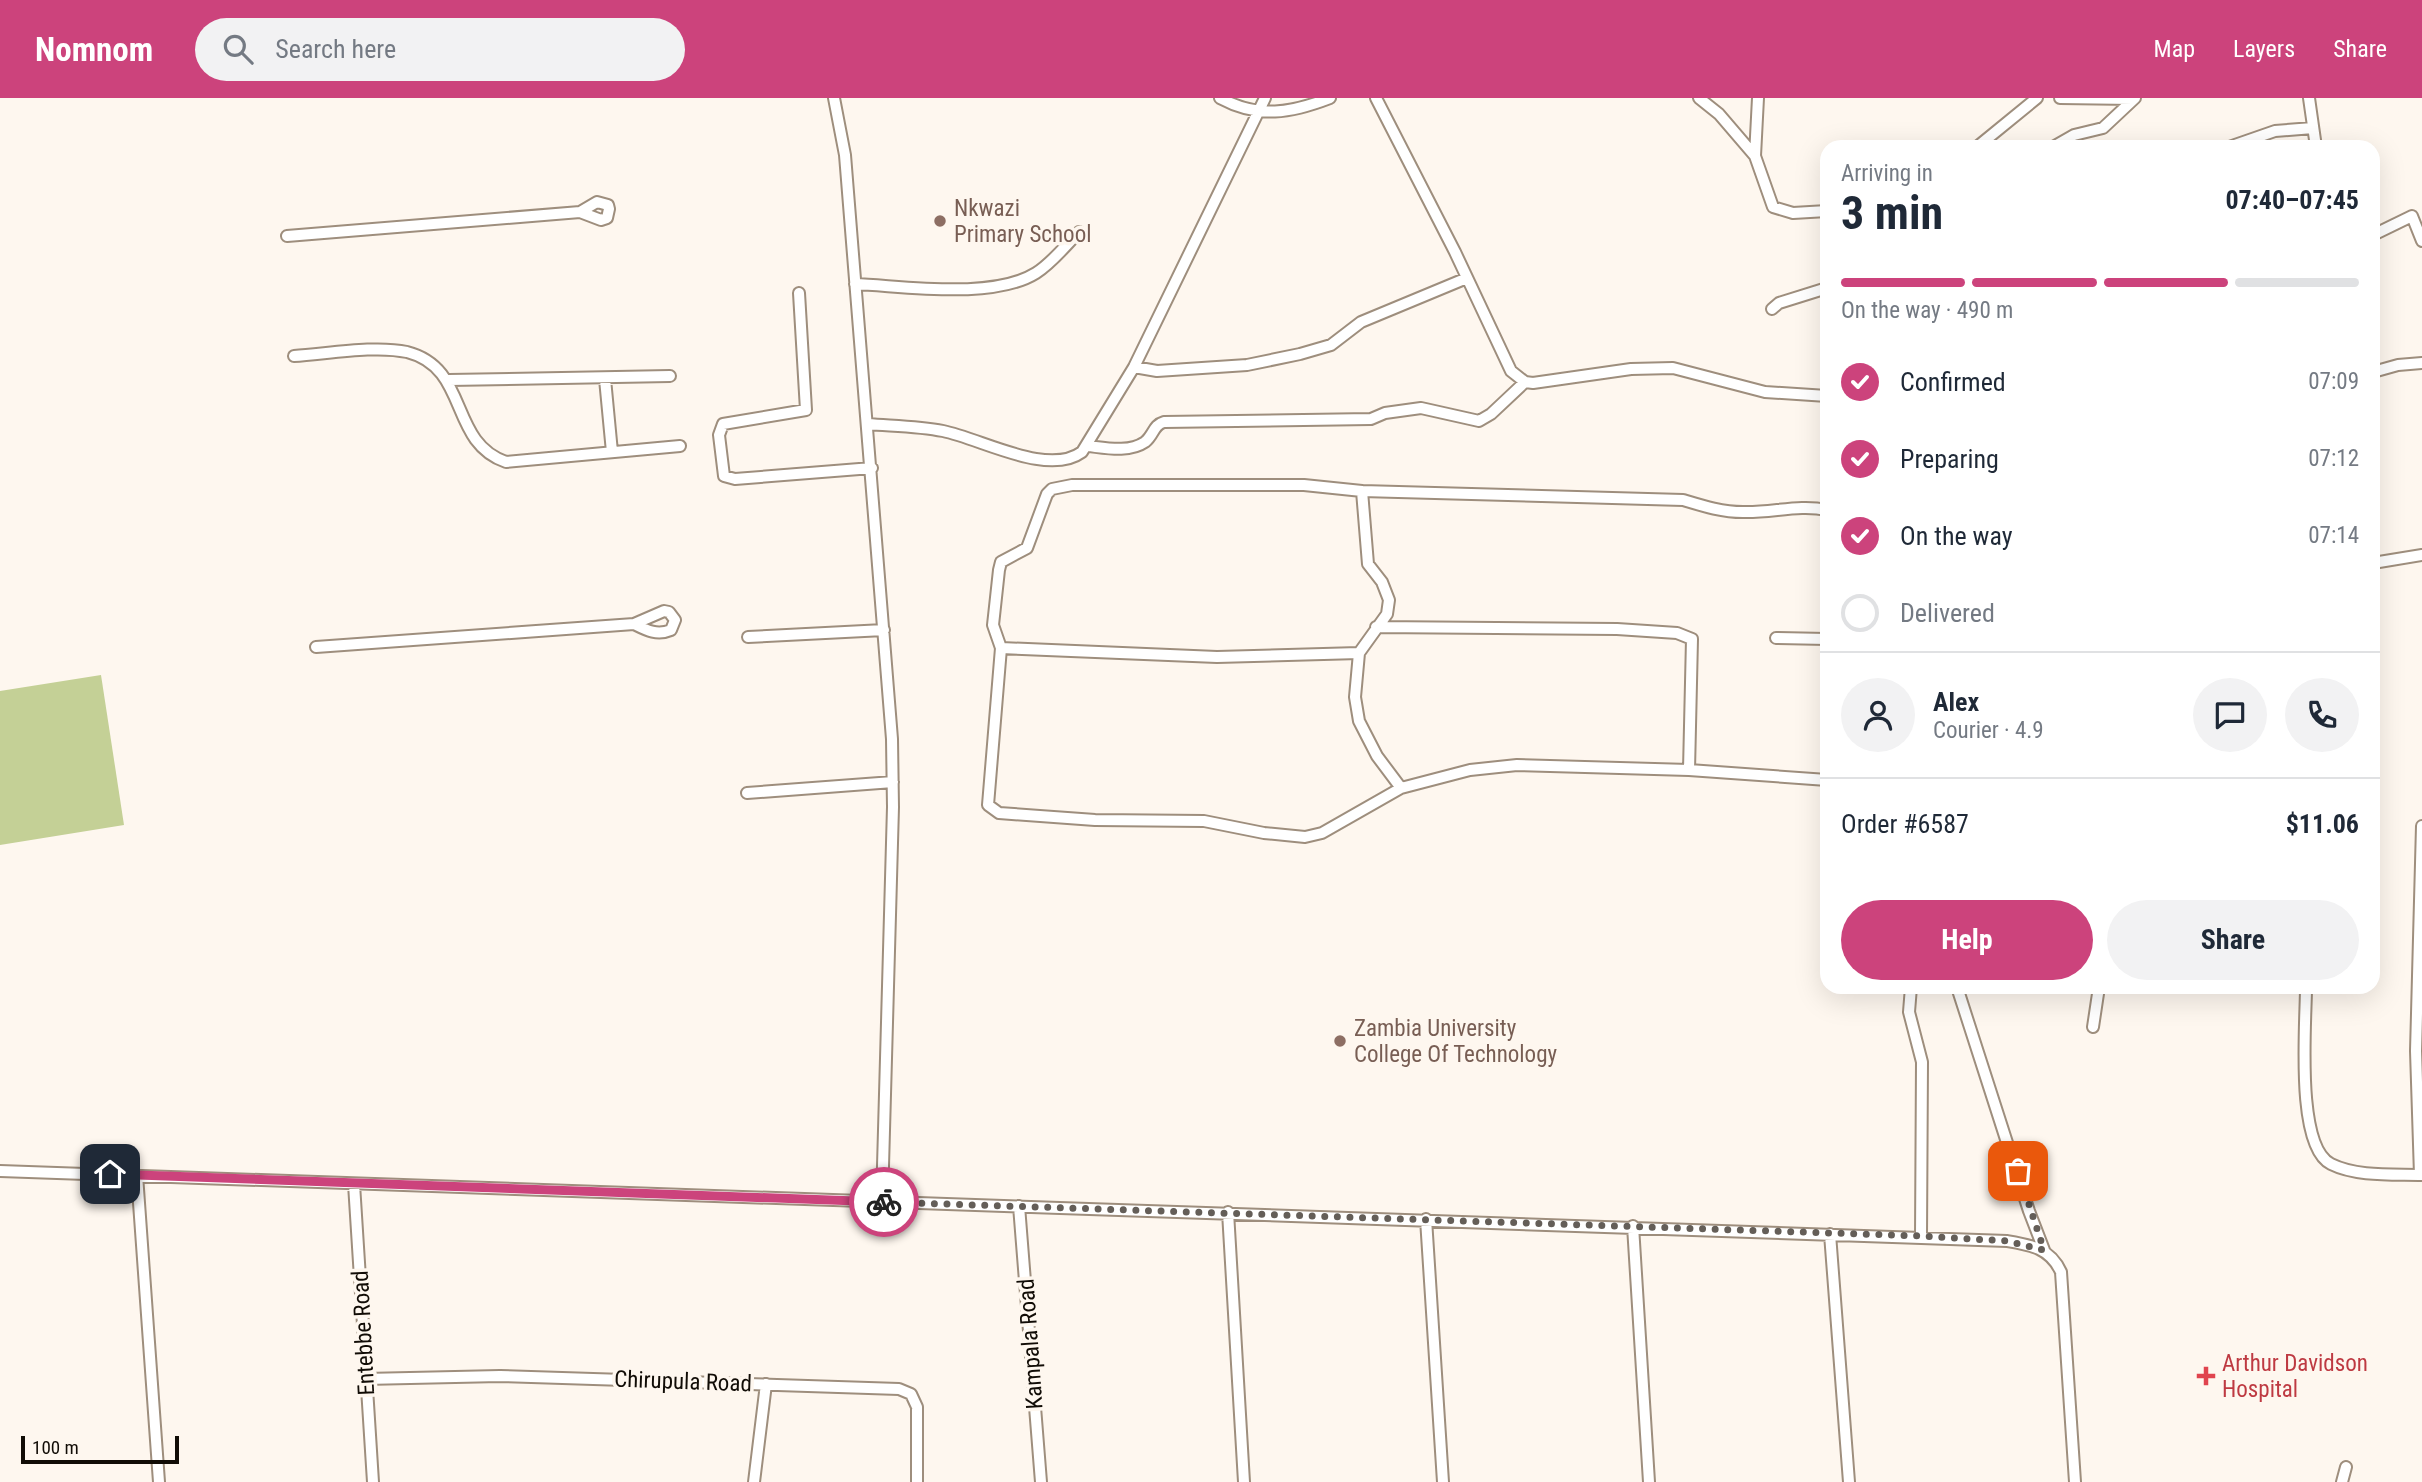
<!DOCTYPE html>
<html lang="en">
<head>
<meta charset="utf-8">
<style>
  :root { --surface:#fff; --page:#f2f2f3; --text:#1f2937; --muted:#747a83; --line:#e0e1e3; --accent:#cc437c }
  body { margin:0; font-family:"Roboto Condensed",sans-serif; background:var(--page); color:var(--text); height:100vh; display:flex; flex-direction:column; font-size:26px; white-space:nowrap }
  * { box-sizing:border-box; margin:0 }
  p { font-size:23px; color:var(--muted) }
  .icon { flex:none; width:38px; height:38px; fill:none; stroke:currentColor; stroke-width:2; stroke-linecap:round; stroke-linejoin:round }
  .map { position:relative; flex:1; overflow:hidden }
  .details { position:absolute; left:1820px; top:42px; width:560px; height:854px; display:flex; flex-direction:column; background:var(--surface); border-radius:21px; box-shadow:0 7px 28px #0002 }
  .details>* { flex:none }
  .scale { position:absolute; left:21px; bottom:18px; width:158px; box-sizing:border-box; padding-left:7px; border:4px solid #110c06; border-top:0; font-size:19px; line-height:24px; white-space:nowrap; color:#110c06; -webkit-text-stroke:5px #fef7ef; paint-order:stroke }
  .pin { position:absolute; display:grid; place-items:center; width:60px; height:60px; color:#fff; margin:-30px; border-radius:14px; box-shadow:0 4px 10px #0006 }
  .courier { position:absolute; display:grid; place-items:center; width:70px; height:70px; margin:-35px; border:5px solid #cc437c; border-radius:50%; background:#fff; color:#222; box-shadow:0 2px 9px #0007 }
  .summary em { font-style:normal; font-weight:700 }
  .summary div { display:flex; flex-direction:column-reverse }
  .summary { display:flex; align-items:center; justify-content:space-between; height:119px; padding:0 21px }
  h1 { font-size:46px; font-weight:700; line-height:52px }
  .bar { display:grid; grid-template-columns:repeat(4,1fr); gap:10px 7px; align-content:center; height:84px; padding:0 21px }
  .bar i { height:9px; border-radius:5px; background:var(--line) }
  .bar .on { background:var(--accent) }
  .bar p { grid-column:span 4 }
  .line { display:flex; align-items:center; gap:18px; padding:0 21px; border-top:2px solid var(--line) }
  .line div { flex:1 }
  .round { display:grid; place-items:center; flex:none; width:74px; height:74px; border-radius:37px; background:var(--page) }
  ol { padding:0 21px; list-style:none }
  li { display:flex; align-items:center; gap:21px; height:77px }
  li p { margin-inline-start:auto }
  li .icon { padding:7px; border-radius:50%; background:var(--accent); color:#fff; stroke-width:4 }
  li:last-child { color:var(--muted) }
  li i { width:38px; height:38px; border:4px solid var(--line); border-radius:50% }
  .primary-button { display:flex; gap:14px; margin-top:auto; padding:14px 21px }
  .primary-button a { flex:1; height:80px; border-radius:42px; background:var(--accent); color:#fff; font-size:28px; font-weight:700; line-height:80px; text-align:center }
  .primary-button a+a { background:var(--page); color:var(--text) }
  header { display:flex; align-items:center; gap:42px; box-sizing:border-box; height:98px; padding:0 35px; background:var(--accent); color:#fff }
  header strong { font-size:33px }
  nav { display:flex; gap:38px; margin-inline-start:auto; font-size:24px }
  .search { width:490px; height:63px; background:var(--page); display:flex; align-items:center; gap:18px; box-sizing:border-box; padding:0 24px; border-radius:38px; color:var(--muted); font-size:26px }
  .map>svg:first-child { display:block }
</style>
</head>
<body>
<header>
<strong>Nomnom</strong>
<div class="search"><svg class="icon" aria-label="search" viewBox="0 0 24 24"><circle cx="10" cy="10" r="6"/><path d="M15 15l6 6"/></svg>Search here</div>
<nav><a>Map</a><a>Layers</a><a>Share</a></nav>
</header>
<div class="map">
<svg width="2422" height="1384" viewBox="0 0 2422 1384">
  <rect width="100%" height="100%" fill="#fef7ef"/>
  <path fill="#c4d096" d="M 101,577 L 124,727 L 0,747 L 0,593 Z"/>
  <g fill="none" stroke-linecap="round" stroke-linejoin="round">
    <defs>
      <path id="minor" d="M 834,0 L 845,57 L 892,641 L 893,709 L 882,1104
        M 1220,0 C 1259,21 1291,15 1330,0
        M 1376,0 L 1455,154 L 1511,273 L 1525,284 L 1533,285 L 1631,271 L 1673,270 L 1765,294 L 1827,298
        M 1699,0 L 1719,16 L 1755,58
        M 1758,0 L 1755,58 L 1773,109 L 1793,115 L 1827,113
        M 2060,0 L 2133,1
        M 2309,0 L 2316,49
        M 1977,49 L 2037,0
        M 2053,49 L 2074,37 L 2103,30 L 2135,0
        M 2229,49 L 2275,33 L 2313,30
        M 2373,137 L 2412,118 L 2422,143
        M 287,138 L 580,114 L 601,122 L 607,120 L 609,111 L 608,107 L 597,104 L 580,114
        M 855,186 C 905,188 993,202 1036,175 C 1052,165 1066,147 1079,134
        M 799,195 L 806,312 L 723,326 L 719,337 L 724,378 L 735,381 L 872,370
        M 1772,211 L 1779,205 L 1827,190
        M 294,258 C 327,256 375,247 407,254 C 470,270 448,344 506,364 L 680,348
        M 1134,269 L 1157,273 L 1247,267 L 1300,256 L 1331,247 L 1361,224 L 1467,180
        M 2373,274 L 2398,267 L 2422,265
        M 605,281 L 612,354
        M 449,282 L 670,278
        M 868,326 C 893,328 919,328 943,333 C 982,341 1048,379 1082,354 L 1134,269 L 1265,0
        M 1088,348 C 1106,350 1129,355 1145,344 C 1154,337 1153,327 1164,324 L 1371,321 L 1385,315 L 1421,310 L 1479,323 L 1491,316 L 1525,284
        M 1362,393 L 1683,402 C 1703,408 1722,414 1743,414 C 1772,415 1799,406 1827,412
        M 2373,465 L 2422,457
        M 1376,529 L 1617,531 L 1677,535 L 1692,541 L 1689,672
        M 748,539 L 884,532
        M 1776,540 L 1827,541
        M 316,549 L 634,526 L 664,513 L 669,514 L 675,522 L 671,532 C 657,538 646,532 634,526
        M 1001,550 L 1217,559 L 1359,555
        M 1401,690 L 1377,658 L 1359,623 L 1355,599 L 1359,555 L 1387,516 L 1389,502 L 1382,484 L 1368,466 L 1362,393 L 1304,387 L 1072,387 L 1052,391 L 1047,396 L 1027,450 L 1001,464 L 999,472 L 993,527 L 1001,550 L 988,707 L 999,715 L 1095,722 L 1204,723 L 1264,735 L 1305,739 L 1322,735 L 1401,690 L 1470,672 L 1517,667 L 1689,672 L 1827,682
        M 747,695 L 893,684
        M 1911,889 L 1909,914 L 1922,964 L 1921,1138
        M 1957,889 L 2029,1113 L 2044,1152
        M 2306,889 C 2306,925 2295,1048 2331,1066 C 2357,1079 2394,1076 2422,1077
        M 2093,929 L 2099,889
        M 0,1073 L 2007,1143 C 2031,1147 2050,1150 2061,1174 L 2075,1384
        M 137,1077 L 159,1384
        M 2420,1077 L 2416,953 L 2422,728
        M 354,1086 L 373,1384
        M 1019,1108 L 1041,1384
        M 1228,1114 L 1244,1384
        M 1426,1121 L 1443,1384
        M 1633,1128 L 1649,1384
        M 1830,1136 L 1849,1384
        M 365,1281 L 500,1278 L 899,1291 L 911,1296 L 917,1309 L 917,1384
        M 754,1384 L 766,1286
        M 2342,1384 L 2346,1369"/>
    </defs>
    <use href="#minor" stroke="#9e8e7d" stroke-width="14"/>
    <use href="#minor" stroke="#fff" stroke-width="10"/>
  </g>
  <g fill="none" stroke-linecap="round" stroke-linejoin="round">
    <path stroke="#645e58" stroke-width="7" stroke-dasharray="0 12.6" d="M 884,1104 L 1922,1138 L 2007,1143 L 2044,1152 L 2018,1073"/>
    <path stroke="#cc437c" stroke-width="9" d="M 110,1076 L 884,1104"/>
  </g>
  <g fill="#8d6e63" stroke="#fef7ef" stroke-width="2.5">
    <circle cx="940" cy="123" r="7"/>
    <circle cx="1340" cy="943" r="7"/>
  </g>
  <path fill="#e0444e" stroke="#fef7ef" stroke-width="2.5" d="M2202.5 1267.5h7v7h7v7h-7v7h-7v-7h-7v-7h7z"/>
  <g text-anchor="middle" stroke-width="7" stroke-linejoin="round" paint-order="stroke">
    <g font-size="23" fill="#785e54" stroke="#fef7ef" text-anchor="start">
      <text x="954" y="118">Nkwazi<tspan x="954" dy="26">Primary School</tspan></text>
      <text x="1354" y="938">Zambia University<tspan x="1354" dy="26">College Of Technology</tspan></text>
    </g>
    <g font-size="23" fill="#110c06" stroke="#fef7ef">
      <text transform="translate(363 1235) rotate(-93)" y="8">Entebbe Road</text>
      <text transform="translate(1030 1246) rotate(-94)" y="8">Kampala Road</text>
      <text transform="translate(683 1283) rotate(2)" y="8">Chirupula Road</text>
    </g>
    <g font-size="23" fill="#be3a42" stroke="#fef7ef" text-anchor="start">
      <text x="2222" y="1273">Arthur Davidson<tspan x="2222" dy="26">Hospital</tspan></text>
    </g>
  </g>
</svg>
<div class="scale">100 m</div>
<div class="pin" style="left:2018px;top:1073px;background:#ea580c"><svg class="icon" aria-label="bag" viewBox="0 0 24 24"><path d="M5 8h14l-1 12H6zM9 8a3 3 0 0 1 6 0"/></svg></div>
<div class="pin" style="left:110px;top:1076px;background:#1f2937"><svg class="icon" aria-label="home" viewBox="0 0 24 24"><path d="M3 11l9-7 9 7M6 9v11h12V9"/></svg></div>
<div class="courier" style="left:884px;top:1104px"><svg class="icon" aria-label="bike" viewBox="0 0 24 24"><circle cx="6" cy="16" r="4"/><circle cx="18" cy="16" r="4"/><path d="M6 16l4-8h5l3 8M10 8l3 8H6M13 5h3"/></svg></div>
<section class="details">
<div class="summary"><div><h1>3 min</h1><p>Arriving in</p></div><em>07:40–07:45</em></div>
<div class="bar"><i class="on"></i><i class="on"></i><i class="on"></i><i></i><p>On the way · 490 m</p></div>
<ol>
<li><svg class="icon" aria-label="check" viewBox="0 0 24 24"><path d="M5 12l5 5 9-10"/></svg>Confirmed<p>07:09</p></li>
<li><svg class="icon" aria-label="check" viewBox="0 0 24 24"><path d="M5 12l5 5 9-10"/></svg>Preparing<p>07:12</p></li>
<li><svg class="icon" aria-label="check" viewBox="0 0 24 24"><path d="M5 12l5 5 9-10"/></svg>On the way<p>07:14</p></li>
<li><i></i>Delivered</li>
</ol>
<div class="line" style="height:126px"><a class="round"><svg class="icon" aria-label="person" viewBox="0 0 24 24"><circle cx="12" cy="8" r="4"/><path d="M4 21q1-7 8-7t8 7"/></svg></a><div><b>Alex</b><p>Courier · 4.9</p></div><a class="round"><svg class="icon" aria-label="chat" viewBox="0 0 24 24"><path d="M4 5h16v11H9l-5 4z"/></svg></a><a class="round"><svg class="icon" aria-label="phone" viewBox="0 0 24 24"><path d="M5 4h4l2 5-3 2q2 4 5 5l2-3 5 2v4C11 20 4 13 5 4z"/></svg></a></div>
<div class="line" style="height:91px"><div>Order #6587</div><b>$11.06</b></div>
<div class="primary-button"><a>Help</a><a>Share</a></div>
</section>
</div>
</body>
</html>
